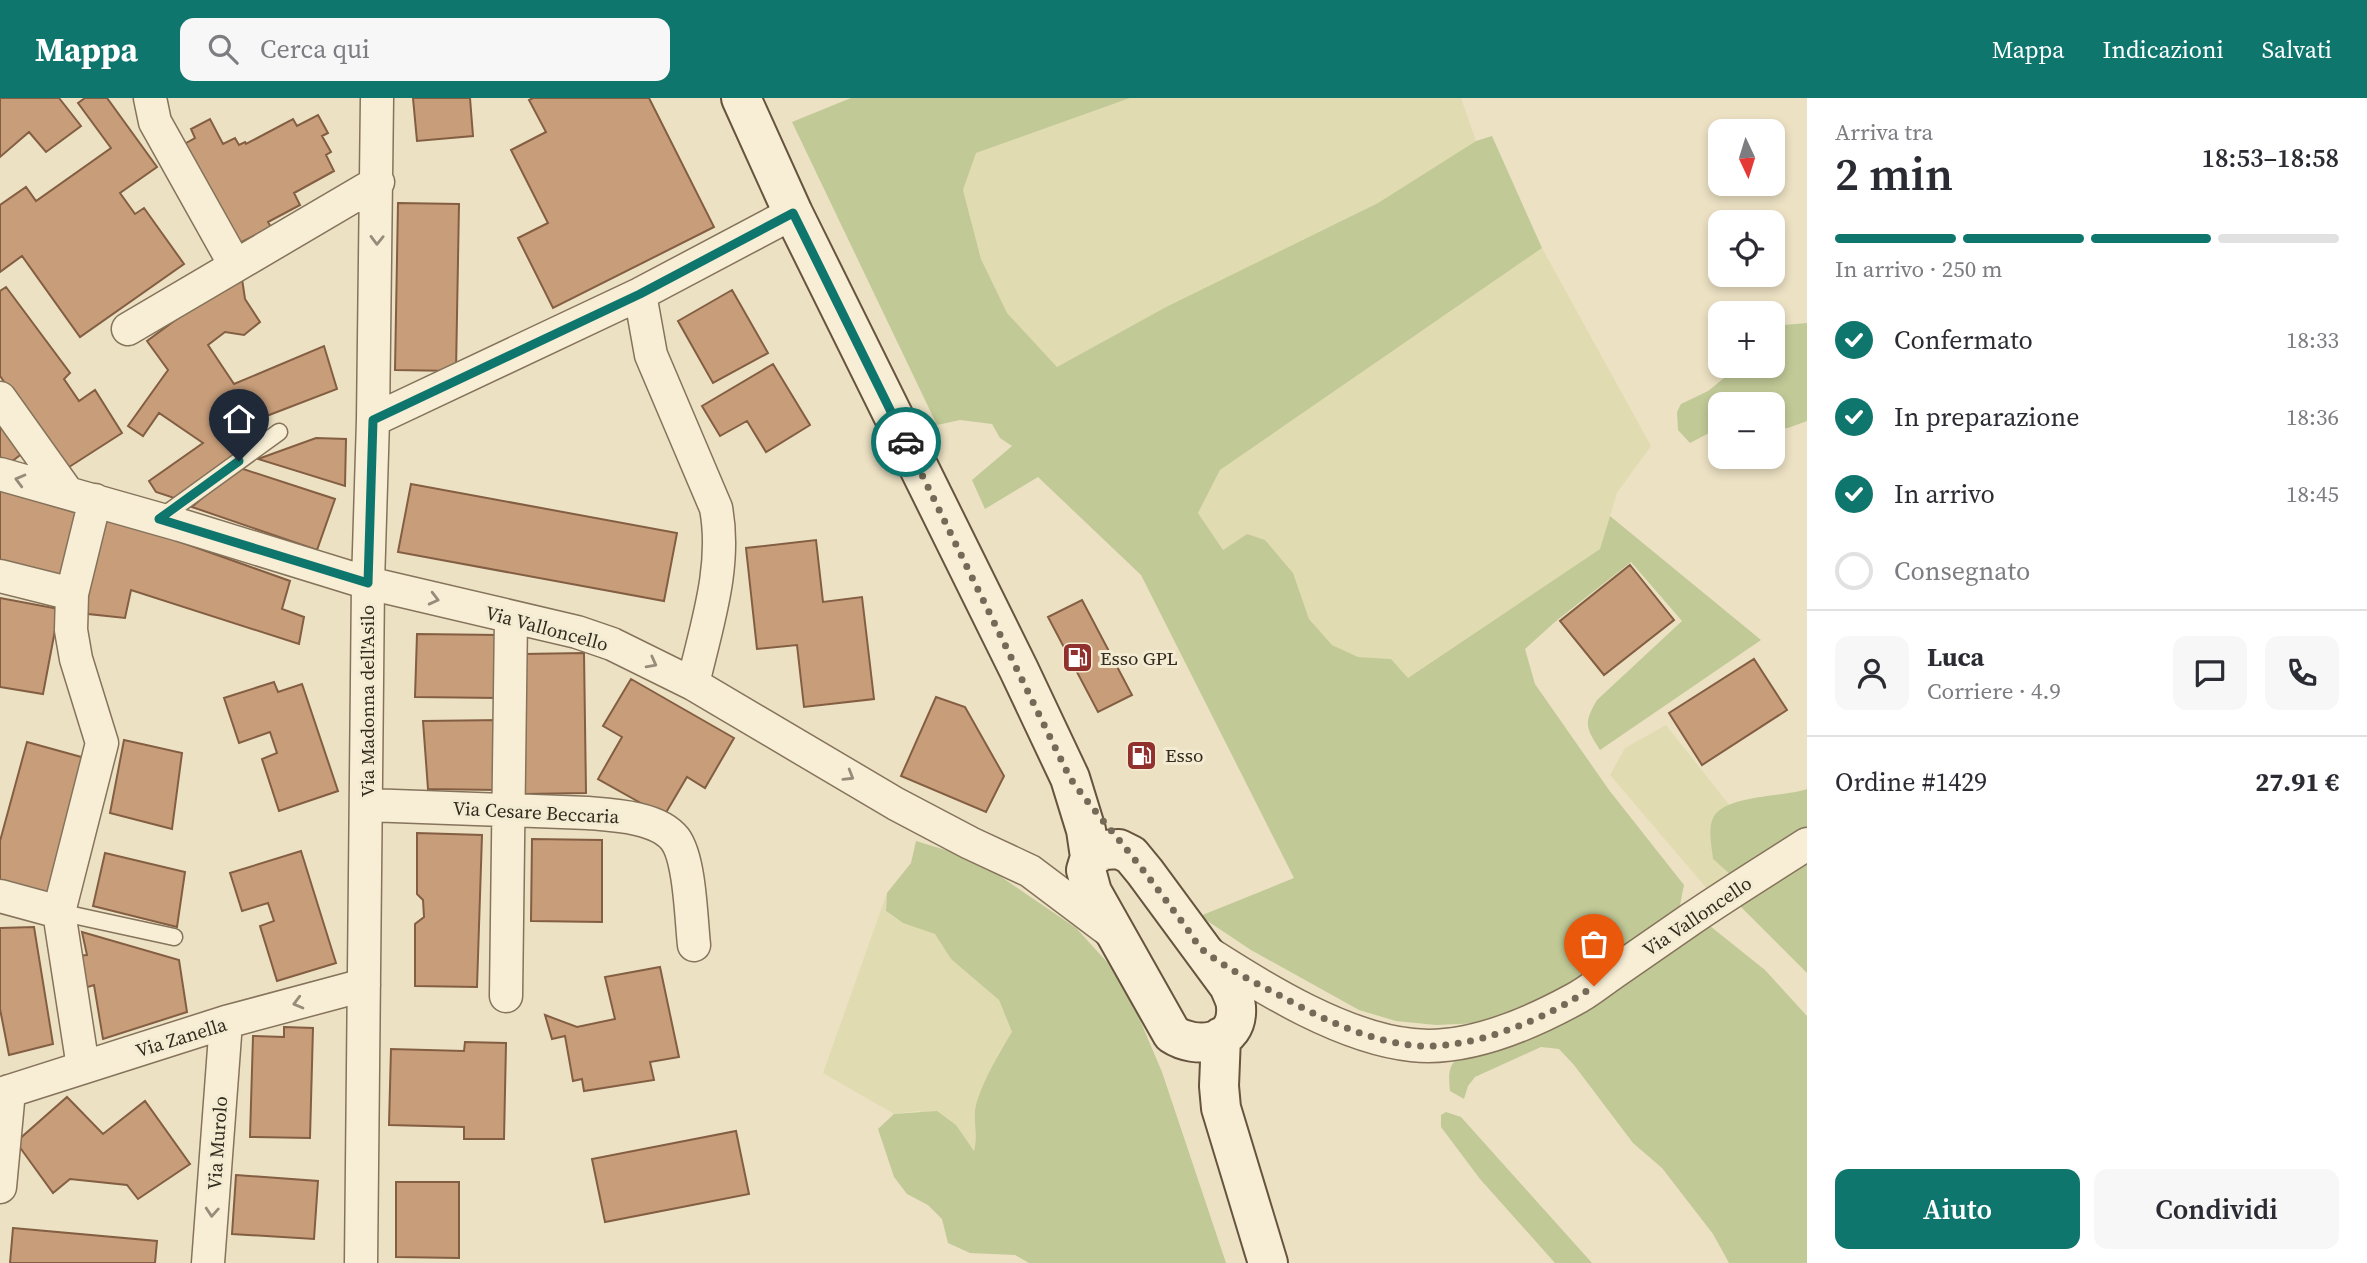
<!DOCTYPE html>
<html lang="it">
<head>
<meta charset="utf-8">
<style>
  :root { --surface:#fff; --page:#f7f7f7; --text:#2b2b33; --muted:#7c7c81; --line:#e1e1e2; --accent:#0f766e }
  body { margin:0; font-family:"Source Serif 4",serif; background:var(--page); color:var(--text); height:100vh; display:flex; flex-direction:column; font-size:26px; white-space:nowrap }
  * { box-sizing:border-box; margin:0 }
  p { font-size:23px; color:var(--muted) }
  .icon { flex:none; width:38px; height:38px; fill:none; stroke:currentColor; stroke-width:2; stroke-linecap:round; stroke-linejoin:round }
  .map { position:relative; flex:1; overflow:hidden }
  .side { display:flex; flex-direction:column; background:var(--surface); width:560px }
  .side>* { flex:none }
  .needle { width:46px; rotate:176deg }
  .tools { position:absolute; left:1708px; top:21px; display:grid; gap:14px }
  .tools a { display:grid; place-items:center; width:77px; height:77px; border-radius:14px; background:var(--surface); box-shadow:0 4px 10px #0003; font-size:35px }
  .pin { position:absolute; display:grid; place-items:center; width:60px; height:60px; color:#fff; margin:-72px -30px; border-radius:50% 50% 50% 0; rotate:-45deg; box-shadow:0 0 7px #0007 }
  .pin .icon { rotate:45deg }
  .courier { position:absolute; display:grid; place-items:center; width:70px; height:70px; margin:-35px; border:5px solid #0f766e; border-radius:50%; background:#fff; color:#222; box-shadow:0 2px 9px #0007 }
  .overview em { font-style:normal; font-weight:600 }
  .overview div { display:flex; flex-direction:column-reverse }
  .overview { display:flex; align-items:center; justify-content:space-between; height:119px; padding:0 28px }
  h1 { font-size:46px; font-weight:600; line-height:52px }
  .bar { display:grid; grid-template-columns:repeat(4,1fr); gap:10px 7px; align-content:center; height:84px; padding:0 28px }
  .bar i { height:9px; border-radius:5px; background:var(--line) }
  .bar .on { background:var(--accent) }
  .bar p { grid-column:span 4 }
  .line { display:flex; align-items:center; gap:18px; padding:0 28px; border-top:2px solid var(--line) }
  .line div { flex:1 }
  .round { display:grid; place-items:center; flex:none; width:74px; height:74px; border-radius:14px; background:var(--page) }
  ol { padding:0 28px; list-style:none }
  li { display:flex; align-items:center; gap:21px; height:77px }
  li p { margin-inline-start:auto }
  li .icon { padding:7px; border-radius:50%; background:var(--accent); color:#fff; stroke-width:4 }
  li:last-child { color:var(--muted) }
  li i { width:38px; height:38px; border:4px solid var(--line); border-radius:50% }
  .cta { display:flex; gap:14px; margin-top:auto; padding:14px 28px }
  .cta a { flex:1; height:80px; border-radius:14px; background:var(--accent); color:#fff; font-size:28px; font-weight:600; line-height:80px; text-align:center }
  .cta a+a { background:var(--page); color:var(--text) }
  header { display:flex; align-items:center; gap:42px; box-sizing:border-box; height:98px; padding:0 35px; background:var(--accent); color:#fff }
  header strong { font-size:33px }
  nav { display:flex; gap:38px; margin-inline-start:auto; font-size:24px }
  .search { width:490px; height:63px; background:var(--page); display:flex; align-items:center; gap:18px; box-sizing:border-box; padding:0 24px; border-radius:14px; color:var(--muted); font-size:26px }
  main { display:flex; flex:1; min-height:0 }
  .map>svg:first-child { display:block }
</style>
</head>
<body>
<header>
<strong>Mappa</strong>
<div class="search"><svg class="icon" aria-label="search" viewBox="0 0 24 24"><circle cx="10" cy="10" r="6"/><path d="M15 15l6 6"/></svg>Cerca qui</div>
<nav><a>Mappa</a><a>Indicazioni</a><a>Salvati</a></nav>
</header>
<main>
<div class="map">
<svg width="1807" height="1165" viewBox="0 0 1807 1165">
  <rect width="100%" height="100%" fill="#ece1c3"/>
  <path fill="#e1dbb1" d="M 1130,0 L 1461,0 L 1476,43 L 1378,105 L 1166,209 L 1057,269 L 1007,216 L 981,161 L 963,92 L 975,55 Z
    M 1542,150 L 1651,348 L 1617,395 L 1600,451 L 1408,580 L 1391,561 L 1358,559 L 1332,547 L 1309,521 L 1301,499 L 1247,436 L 1223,452 L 1198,415 L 1220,372 Z
    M 1666,627 L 1730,708 L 1714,718 L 1711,733 L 1713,761 L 1733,779 L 1709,793 L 1610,677 L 1625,650 Z
    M 887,795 L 886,814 L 903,825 L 935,835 L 951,861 L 999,902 L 1012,934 L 999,954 L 975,1013 L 978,1039 L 974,1054 L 956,1027 L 919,1013 L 894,1016 L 823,975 Z"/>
  <path fill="#c1c997" d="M 851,0 L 1130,0 L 976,55 L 963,92 L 981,161 L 1007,215 L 1057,269 L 1166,209 L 1378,105 L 1476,43 L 1492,38 L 1542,150 L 1220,372 L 1198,415 L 1223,452 L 1247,436 L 1265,442 L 1293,475 L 1309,521 L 1332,547 L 1358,559 L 1391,561 L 1408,580 L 1600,451 L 1610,418 L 1761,542 L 1600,652 C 1586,630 1583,626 1597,602 L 1682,523 L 1631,464 L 1556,523 L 1525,551 L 1535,586 L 1609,692 L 1684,787 L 1679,812 L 1649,835 L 1558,892 L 1482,925 L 1436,927 L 1396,923 L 1359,912 L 1251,852 L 1200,818 L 1294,780 L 1141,477 L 1038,379 L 985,411 L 972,382 L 1012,348 L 1000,340 L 992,326 L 960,322 L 937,327 L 792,24 Z
    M 1807,225 L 1807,323 L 1788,330 L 1773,331 L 1773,306 L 1720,306 L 1720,332 L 1711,334 L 1690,345 L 1678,332 L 1677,314 L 1681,306 L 1708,293 L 1739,268 L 1773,268 L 1773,236 L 1784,227 Z
    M 1807,691 L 1807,734 L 1733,779 L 1713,761 C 1712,749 1707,730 1714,718 C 1728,697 1784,699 1807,691 Z
    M 916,743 L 975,761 L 1076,830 L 1107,864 L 1134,908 L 1162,974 L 1226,1165 L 1029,1165 L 1015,1157 L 970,1155 L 948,1145 L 942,1121 L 928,1107 L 907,1096 L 894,1079 L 878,1031 L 894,1016 L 937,1013 L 956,1027 L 974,1053 C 978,1037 974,1029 975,1014 C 976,995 1001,951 1012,934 L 999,902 L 951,861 L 935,836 L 903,825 L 886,813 L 887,795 L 911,765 Z
    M 1807,757 L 1807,875 L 1734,802 Z
    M 1705,824 L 1765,872 L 1807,918 L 1807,1165 L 1729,1165 L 1713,1136 L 1662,1070 L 1633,1045 L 1574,967 L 1559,951 L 1541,949 L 1475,979 L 1468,988 L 1464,1001 L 1450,993 C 1449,981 1447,969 1457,961 Z
    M 1446,1014 L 1461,1019 L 1592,1165 L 1555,1165 L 1480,1081 L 1441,1029 L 1441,1017 Z"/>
  <path fill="#c89e7a" stroke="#835e42" stroke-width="2" d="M 0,0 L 59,0 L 81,28 L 46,54 L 29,34 L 0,59 Z
    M 85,0 L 107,0 L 157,69 L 120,95 L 135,116 L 144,110 L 184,166 L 80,239 L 22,158 L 0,174 L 0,107 L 26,89 L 36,103 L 111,50 L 78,5 Z
    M 413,0 L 470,0 L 473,38 L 417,43 Z
    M 533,0 L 649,0 L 714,129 L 553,210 L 518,140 L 548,125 L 511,52 L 546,34 L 529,2 Z
    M 318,17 L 328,35 L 322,38 L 331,54 L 326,57 L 334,73 L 294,95 L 300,107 L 268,124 L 271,129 L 236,147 L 177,50 L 195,40 L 191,31 L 210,21 L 223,46 L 235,40 L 239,47 L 245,44 L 246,46 L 293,21 L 297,28 Z
    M 398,105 L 459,106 L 456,273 L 395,272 Z
    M 241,174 L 245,201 L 260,224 L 244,237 L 225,234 L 208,247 L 234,286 L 324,248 L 337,291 L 264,319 L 266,334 L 174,400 L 156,394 L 149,383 L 203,345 L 159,315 L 143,338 L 128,328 L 168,272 L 147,243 Z
    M 6,189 L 70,275 L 64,281 L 79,303 L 95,292 L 122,335 L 66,371 L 0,278 L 0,193 Z
    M 732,192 L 768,255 L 713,285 L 678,223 Z
    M 773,266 L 810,327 L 766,354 L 747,323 L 720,338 L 702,308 Z
    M 0,320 L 24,354 L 10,365 L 0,362 Z
    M 316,340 L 346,341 L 345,388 L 258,361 Z
    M 237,369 L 335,401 L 317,452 L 192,409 Z
    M 411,386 L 677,435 L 664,503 L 398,454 Z
    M 0,392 L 77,415 L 65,482 L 0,465 Z
    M 99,415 L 290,483 L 282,511 L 304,519 L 299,546 L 131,492 L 125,520 L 79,515 Z
    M 816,442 L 823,504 L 862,499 L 874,601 L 804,609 L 797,547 L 757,551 L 746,450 Z
    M 1630,467 L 1674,522 L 1604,577 L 1560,523 Z
    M 0,500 L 59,511 L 43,596 L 0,589 Z
    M 1082,502 L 1132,597 L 1098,614 L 1048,519 Z
    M 417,536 L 499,537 L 499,600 L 415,599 Z
    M 584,555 L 586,695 L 524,696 L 523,556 Z
    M 1754,561 L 1787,612 L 1702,667 L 1669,615 Z
    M 631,581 L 734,640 L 705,690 L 687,679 L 664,718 L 598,681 L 622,639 L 603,628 Z
    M 274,584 L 278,594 L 302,586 L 338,693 L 279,713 L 262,661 L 277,655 L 270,634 L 239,645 L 224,600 Z
    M 936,599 L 965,609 L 1004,678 L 986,714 L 901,678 Z
    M 502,622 L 499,692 L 428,691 L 423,623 Z
    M 124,642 L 182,655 L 172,731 L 110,715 Z
    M 27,644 L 85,660 L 47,800 L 0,787 L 0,743 Z
    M 417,735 L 482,737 L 477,889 L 415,888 L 415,826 L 424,819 L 423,802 L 417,796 Z
    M 532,741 L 602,742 L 602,824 L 531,823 Z
    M 301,753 L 336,865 L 277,883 L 260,828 L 274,823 L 268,805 L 242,813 L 230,775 Z
    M 105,755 L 185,774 L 177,829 L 93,808 Z
    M 34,829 L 53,946 L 9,957 L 0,911 L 0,830 Z
    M 82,834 L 179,862 L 187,914 L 103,941 L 94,887 L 78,892 L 72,858 L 87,857 Z
    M 660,869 L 679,959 L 650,964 L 654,982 L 584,993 L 582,981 L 573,983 L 565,938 L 552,941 L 545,917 L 577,929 L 615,921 L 605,879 Z
    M 284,929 L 313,930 L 310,1040 L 250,1039 L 253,938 L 284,939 Z
    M 465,944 L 506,945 L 504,1041 L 464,1041 L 464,1029 L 389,1027 L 391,951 L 464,953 Z
    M 67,999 L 103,1036 L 145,1003 L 190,1066 L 138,1101 L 127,1087 L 70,1081 L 53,1095 L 16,1044 Z
    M 736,1033 L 749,1096 L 605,1124 L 592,1061 Z
    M 236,1077 L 318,1083 L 314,1141 L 232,1136 Z
    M 396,1084 L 459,1084 L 459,1160 L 396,1159 Z
    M 13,1130 L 157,1143 L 155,1165 L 10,1165 Z"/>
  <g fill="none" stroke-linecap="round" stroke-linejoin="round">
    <defs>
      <path id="lane" d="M 159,421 L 279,334
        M 59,814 L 174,839"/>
      <path id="street" d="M 150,0 L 155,24 L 235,167
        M 640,196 L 651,257 L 716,410 C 727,469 706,529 693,586
        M 128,231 L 378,84
        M 0,300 L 67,394
        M 373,322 L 640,196 L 793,115
        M 0,376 L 180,427 L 368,485 L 577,534 L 612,546 L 693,586 L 896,706 L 970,745 L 1030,773 L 1111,834
        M 0,478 L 72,496
        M 367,707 L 588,715 C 613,717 658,719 675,741 C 690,761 691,820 694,847
        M 0,798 L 59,814
        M 1210,856 C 1266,892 1344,940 1412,947 C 1465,953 1527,927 1573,902 C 1587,895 1600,884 1613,875 C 1639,857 1665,839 1691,821 C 1729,795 1768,771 1807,746
        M 506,898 L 511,519
        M 83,969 L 59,814 L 102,645 L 76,561 L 71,532 L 72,496 L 95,402
        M 0,996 L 226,924 L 364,887
        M 0,1089 L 9,993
        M 208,1165 L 226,924
        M 361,1165 L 368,485 L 373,322 L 377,0"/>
      <path id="secondary" d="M 741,0 L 793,115 L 1019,572 L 1070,680 L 1086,732 L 1090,759
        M 1119,751 L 1131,757 L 1145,774 L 1229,888 C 1232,895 1236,903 1236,909 C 1239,947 1196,952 1172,936 L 1092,794 L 1086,772 L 1090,759 L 1104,752 Z
        M 1221,939 L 1219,988 L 1221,1010 L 1268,1165"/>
    </defs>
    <use href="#lane" stroke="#85735b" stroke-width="19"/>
    <use href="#street" stroke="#85735b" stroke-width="35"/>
    <use href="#secondary" stroke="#66543e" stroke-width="42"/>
    <use href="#lane" stroke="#f7eed5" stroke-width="16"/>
    <use href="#street" stroke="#f7eed5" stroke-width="32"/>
    <use href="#secondary" stroke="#f7eed5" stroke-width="38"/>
  </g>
  <defs><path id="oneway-chevron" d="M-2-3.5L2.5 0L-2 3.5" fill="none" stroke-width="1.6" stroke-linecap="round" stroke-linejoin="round" transform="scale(1.75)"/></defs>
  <g stroke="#968c7a">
    <use href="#oneway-chevron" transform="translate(377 142) rotate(91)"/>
    <use href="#oneway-chevron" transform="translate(20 382) rotate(-165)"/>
    <use href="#oneway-chevron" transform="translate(434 501) rotate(14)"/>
    <use href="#oneway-chevron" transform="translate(652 565) rotate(28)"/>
    <use href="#oneway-chevron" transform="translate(849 678) rotate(31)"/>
    <use href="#oneway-chevron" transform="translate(298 905) rotate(165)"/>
    <use href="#oneway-chevron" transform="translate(212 1114) rotate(94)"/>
  </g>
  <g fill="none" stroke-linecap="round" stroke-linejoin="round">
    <path stroke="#756a58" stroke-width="7" stroke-dasharray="0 12.6" d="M 906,344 L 1070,680 C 1094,714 1122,744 1146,776 C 1160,794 1174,813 1188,832 C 1193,839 1197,847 1204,853 C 1226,870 1252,883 1277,896 C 1318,919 1363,941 1410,947 C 1467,955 1549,920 1594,888"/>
    <path stroke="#0f766e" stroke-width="9" d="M 239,363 L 159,421 L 368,485 L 373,322 L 640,196 L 793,115 L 906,344"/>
  </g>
  <defs>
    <symbol id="fuel-square" viewBox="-11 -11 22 22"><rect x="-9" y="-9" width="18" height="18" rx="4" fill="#91312e" stroke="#f3ebd2"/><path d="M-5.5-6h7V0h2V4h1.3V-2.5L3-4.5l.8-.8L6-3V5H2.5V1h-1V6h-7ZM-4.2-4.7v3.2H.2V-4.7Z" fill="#fff"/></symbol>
  </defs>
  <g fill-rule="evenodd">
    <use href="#fuel-square" x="1060" y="542" width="35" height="35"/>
    <use href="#fuel-square" x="1124" y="640" width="35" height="35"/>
  </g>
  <g text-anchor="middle" stroke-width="6" stroke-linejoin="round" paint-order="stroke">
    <g font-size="19" fill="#352a1e" stroke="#f3ebd2">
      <text transform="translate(547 530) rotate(15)" y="7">Via Valloncello</text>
      <text transform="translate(367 603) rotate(-90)" y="7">Via Madonna dell'Asilo</text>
      <text transform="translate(536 714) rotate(3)" y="7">Via Cesare Beccaria</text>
      <text transform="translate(1697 818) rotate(-34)" y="7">Via Valloncello</text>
      <text transform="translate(181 939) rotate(-17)" y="7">Via Zanella</text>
      <text transform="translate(217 1045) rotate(-86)" y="7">Via Murolo</text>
    </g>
    <g font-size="19" fill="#352a1e" stroke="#f3ebd2" text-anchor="start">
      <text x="1100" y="567">Esso GPL</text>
      <text x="1165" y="664">Esso</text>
    </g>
  </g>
</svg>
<div class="tools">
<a><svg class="needle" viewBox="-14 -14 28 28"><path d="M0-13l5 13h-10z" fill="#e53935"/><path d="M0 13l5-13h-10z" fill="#7c7c81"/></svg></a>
<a><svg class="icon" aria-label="locate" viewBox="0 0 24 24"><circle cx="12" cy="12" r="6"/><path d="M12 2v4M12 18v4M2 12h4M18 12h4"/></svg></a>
<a>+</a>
<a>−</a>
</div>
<div class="pin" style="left:1594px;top:888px;background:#ea580c"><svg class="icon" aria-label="bag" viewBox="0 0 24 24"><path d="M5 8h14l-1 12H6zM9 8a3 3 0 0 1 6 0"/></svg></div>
<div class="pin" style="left:239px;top:363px;background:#1f2937"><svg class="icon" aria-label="home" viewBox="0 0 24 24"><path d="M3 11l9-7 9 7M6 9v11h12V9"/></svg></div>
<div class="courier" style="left:906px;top:344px"><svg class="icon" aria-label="car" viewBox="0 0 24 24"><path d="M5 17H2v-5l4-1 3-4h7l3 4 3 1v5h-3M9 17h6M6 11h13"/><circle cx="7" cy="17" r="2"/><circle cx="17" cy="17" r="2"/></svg></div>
</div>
<section class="side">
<div class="overview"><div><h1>2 min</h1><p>Arriva tra</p></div><em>18:53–18:58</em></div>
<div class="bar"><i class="on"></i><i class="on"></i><i class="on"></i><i></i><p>In arrivo · 250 m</p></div>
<ol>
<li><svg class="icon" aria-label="check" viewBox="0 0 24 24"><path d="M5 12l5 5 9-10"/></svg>Confermato<p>18:33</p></li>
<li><svg class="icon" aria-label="check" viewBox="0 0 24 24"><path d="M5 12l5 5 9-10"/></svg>In preparazione<p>18:36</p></li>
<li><svg class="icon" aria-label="check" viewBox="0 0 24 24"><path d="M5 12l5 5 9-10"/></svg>In arrivo<p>18:45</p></li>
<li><i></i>Consegnato</li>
</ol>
<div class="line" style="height:126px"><a class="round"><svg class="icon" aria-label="person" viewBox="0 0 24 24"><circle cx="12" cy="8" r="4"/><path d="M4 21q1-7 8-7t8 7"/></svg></a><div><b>Luca</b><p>Corriere · 4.9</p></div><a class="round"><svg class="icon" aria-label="chat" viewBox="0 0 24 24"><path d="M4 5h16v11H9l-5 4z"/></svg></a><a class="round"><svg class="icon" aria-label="phone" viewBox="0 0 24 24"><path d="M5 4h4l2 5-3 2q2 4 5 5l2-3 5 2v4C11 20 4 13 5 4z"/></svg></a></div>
<div class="line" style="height:91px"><div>Ordine #1429</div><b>27.91 €</b></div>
<div class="cta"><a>Aiuto</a><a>Condividi</a></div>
</section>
</main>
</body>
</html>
